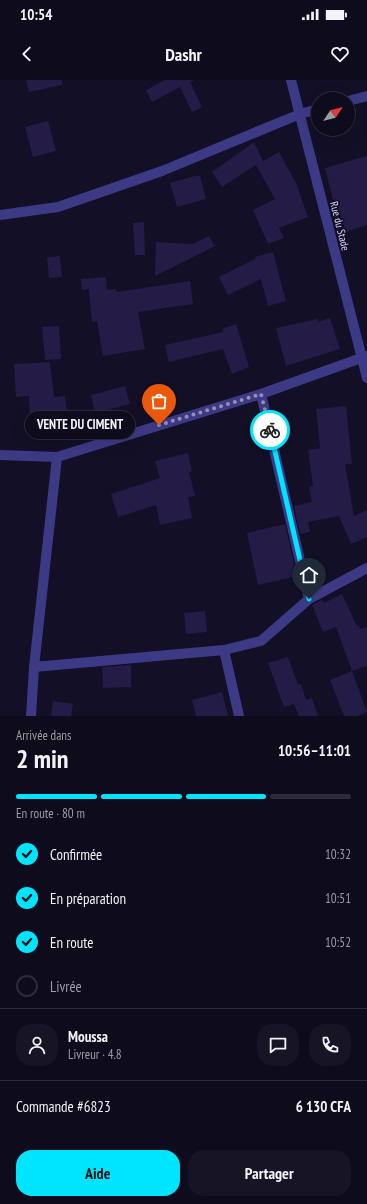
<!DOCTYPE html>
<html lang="fr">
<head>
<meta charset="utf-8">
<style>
  :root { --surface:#0e0b1c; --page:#171425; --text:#f1f3f6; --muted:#9b9ba3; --line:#2e2b3b; --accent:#00e5ff }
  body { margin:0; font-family:"PT Sans Narrow",sans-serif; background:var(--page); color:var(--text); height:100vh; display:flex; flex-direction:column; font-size:15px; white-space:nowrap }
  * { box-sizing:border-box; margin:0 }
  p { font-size:13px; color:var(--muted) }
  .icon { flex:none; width:22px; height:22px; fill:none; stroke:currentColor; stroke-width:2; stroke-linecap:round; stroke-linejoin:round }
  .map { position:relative; height:636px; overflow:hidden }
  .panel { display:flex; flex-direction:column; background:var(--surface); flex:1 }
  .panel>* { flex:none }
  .needle { width:26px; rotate:55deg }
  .controls { position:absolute; left:311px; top:12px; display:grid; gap:8px }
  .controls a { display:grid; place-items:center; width:44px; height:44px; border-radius:50%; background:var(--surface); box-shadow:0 4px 16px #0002,0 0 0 1px var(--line); font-size:20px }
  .pin { position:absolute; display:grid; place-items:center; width:34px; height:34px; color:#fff; margin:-41px -17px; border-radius:50% 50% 50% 0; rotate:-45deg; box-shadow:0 0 4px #0007 }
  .pin .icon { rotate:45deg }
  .courier { position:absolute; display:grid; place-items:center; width:40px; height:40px; margin:-20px; border:3px solid #00e5ff; border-radius:50%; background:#fff; color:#222; box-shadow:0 1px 5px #0007 }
  .bubble { position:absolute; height:28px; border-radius:14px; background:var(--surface); box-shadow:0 4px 16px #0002,0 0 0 1px var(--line); font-size:13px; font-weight:600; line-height:28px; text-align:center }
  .head em { font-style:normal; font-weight:600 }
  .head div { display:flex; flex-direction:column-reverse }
  .head { display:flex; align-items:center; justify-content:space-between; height:68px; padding:0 16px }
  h1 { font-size:26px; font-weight:600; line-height:30px }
  .bar { display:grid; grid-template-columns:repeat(4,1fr); gap:6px 4px; align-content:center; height:48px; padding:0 16px }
  .bar i { height:5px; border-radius:3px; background:var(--line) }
  .bar .active { background:var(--accent) }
  .bar p { grid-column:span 4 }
  .line { display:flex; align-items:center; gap:10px; padding:0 16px; border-top:1px solid var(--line) }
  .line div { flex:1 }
  .round { display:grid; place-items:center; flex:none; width:42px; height:42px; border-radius:16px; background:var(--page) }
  ol { padding:0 16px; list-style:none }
  li { display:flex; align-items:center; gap:12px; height:44px }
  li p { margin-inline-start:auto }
  li .icon { padding:4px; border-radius:50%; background:var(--accent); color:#111; stroke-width:4 }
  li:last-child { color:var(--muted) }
  li i { width:22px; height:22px; border:2px solid var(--line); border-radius:50% }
  .primary-button { display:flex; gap:8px; margin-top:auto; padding:8px 16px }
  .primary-button a { flex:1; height:46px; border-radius:16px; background:var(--accent); color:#111; font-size:16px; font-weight:600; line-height:46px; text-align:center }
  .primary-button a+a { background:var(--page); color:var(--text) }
  .status { display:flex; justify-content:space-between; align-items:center; height:28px; padding:0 20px; background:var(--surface); direction:ltr }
  .status svg { height:11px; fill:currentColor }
  header { display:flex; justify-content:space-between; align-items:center; height:52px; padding:0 16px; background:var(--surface); font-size:18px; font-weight:600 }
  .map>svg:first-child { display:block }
</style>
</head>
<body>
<div class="status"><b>10:54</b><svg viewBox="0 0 49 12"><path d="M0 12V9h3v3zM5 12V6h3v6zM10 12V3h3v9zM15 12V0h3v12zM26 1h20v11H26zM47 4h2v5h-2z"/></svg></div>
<header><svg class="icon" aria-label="back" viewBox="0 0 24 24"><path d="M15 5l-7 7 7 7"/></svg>Dashr<svg class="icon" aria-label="heart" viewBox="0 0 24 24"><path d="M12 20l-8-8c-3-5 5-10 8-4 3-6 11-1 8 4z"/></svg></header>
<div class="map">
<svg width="367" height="636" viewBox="0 0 367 636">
  <rect width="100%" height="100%" fill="#130f26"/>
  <path fill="#241b47" d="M 26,0 L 62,0 L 62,5 L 29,12 Z
    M 165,0 L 194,0 L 190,2 L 202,27 L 192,32 L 180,7 L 152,22 L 146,10 Z
    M 48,41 L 56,71 L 33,77 L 25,47 Z
    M 254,62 L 263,81 L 279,72 L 296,103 L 308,137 L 279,148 L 284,158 L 268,164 L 253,130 L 275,119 L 256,85 L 222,107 L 212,92 Z
    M 367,76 L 367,145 L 346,152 L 335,119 L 333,120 L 325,88 Z
    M 195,96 L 200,96 L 206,119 L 177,127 L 170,103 Z
    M 144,142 L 145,175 L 135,175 L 133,143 Z
    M 209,156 L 214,165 L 217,165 L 155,196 L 156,162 L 193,164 Z
    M 273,172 L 286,221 L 268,226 L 261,199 L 228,215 L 219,197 L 255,179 L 255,177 Z
    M 60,176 L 62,197 L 49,198 L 47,177 Z
    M 106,197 L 107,210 L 116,209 L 117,212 L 190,201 L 193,224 L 138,232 L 145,269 L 103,276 L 97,241 L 92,242 L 89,209 L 82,210 L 81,199 Z
    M 330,238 L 340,269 L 286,286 L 276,248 L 318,239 L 318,242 Z
    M 236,244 L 249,287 L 232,294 L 223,269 L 169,282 L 165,265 L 223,252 L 222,249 Z
    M 59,246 L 61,279 L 45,280 L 42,247 Z
    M 50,282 L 54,317 L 65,316 L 69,347 L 30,348 L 29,316 L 16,317 L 14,284 Z
    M 125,306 L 130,324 L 95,333 L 91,315 Z
    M 346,326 L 352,384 L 345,384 L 354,436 L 367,430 L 367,457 L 351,464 L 339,436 L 308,442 L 310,452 L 300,454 L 294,426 L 312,422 L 309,407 L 313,406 L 308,370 L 320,368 L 316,329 Z
    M 188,373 L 192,391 L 189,392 L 195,416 L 188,417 L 192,438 L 160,445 L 156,425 L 118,437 L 111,414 L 160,398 L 155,381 Z
    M 285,444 L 297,496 L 258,505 L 247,453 Z
    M 342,514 L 357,546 L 359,545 L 360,549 L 367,547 L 367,586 L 352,591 L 336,547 L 323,552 L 312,525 L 322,520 L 324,523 Z
    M 205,531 L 207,552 L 186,554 L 184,533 Z
    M 288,577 L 298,605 L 301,604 L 306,620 L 312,618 L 318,636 L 299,636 L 294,624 L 284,627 L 268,583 Z
    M 131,585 L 131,607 L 103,608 L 102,587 Z
    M 352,591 L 367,632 L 357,636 L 344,636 L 330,600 Z
    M 222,612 L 228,636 L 196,636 L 192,620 Z
    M 53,621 L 73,624 L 71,636 L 51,636 Z"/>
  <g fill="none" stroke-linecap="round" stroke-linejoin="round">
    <path stroke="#3d3a85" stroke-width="10" d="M 291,0 L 367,298
      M 348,21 L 367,16
      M 0,135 L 58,127 L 162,91 L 300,34 L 318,29
      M 261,314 L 309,519
      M 0,375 L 57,377 L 261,314 L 367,276
      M 224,570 L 239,636
      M 34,587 L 224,570 L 261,561 L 309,519 L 367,488
      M 31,636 L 34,587 L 57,377"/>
  </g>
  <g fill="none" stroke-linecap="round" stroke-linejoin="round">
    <path stroke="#948fb3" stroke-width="4" stroke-dasharray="0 7.2" d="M 159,345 L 261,314 L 270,350"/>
    <path stroke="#00e5ff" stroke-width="5" d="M 270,350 L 309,519"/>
  </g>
  <g text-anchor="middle" stroke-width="3.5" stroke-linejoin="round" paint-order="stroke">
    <g font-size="11" fill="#d9d4ff" stroke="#130f26">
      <text transform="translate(340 146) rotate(76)" y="4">Rue du Stade</text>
    </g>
  </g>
</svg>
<div class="controls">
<a><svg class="needle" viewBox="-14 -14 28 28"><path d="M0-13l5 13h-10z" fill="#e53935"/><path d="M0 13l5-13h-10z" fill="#9b9ba3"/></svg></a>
</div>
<div class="pin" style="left:159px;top:345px;background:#ea580c"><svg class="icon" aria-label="bag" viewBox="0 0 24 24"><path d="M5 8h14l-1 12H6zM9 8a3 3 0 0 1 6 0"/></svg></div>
<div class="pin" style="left:309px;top:519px;background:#1f2937"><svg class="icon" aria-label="home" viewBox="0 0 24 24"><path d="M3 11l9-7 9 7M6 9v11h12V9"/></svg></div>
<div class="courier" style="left:270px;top:350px"><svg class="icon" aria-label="bike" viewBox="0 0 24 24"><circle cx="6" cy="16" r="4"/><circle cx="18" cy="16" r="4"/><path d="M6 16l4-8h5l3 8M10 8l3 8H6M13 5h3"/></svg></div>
<div class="bubble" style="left:25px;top:331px;width:110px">VENTE DU CIMENT</div>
</div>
<section class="panel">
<div class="head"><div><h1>2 min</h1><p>Arrivée dans</p></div><em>10:56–11:01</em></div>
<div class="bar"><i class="active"></i><i class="active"></i><i class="active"></i><i></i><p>En route · 80 m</p></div>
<ol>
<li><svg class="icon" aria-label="check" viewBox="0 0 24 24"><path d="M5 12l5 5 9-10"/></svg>Confirmée<p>10:32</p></li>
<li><svg class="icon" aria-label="check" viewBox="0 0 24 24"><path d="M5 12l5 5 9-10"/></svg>En préparation<p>10:51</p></li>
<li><svg class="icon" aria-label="check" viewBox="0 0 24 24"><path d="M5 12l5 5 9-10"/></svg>En route<p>10:52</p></li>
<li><i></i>Livrée</li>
</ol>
<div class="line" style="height:72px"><a class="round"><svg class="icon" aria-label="person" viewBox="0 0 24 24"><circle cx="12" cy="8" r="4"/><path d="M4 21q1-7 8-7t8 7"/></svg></a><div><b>Moussa</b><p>Livreur · 4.8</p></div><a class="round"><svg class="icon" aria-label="chat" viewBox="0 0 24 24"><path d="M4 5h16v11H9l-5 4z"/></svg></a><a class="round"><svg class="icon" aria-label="phone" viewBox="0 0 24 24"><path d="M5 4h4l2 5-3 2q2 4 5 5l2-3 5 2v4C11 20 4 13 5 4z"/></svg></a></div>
<div class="line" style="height:52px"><div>Commande #6823</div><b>6 130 CFA</b></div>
<div class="primary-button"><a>Aide</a><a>Partager</a></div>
</section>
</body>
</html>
